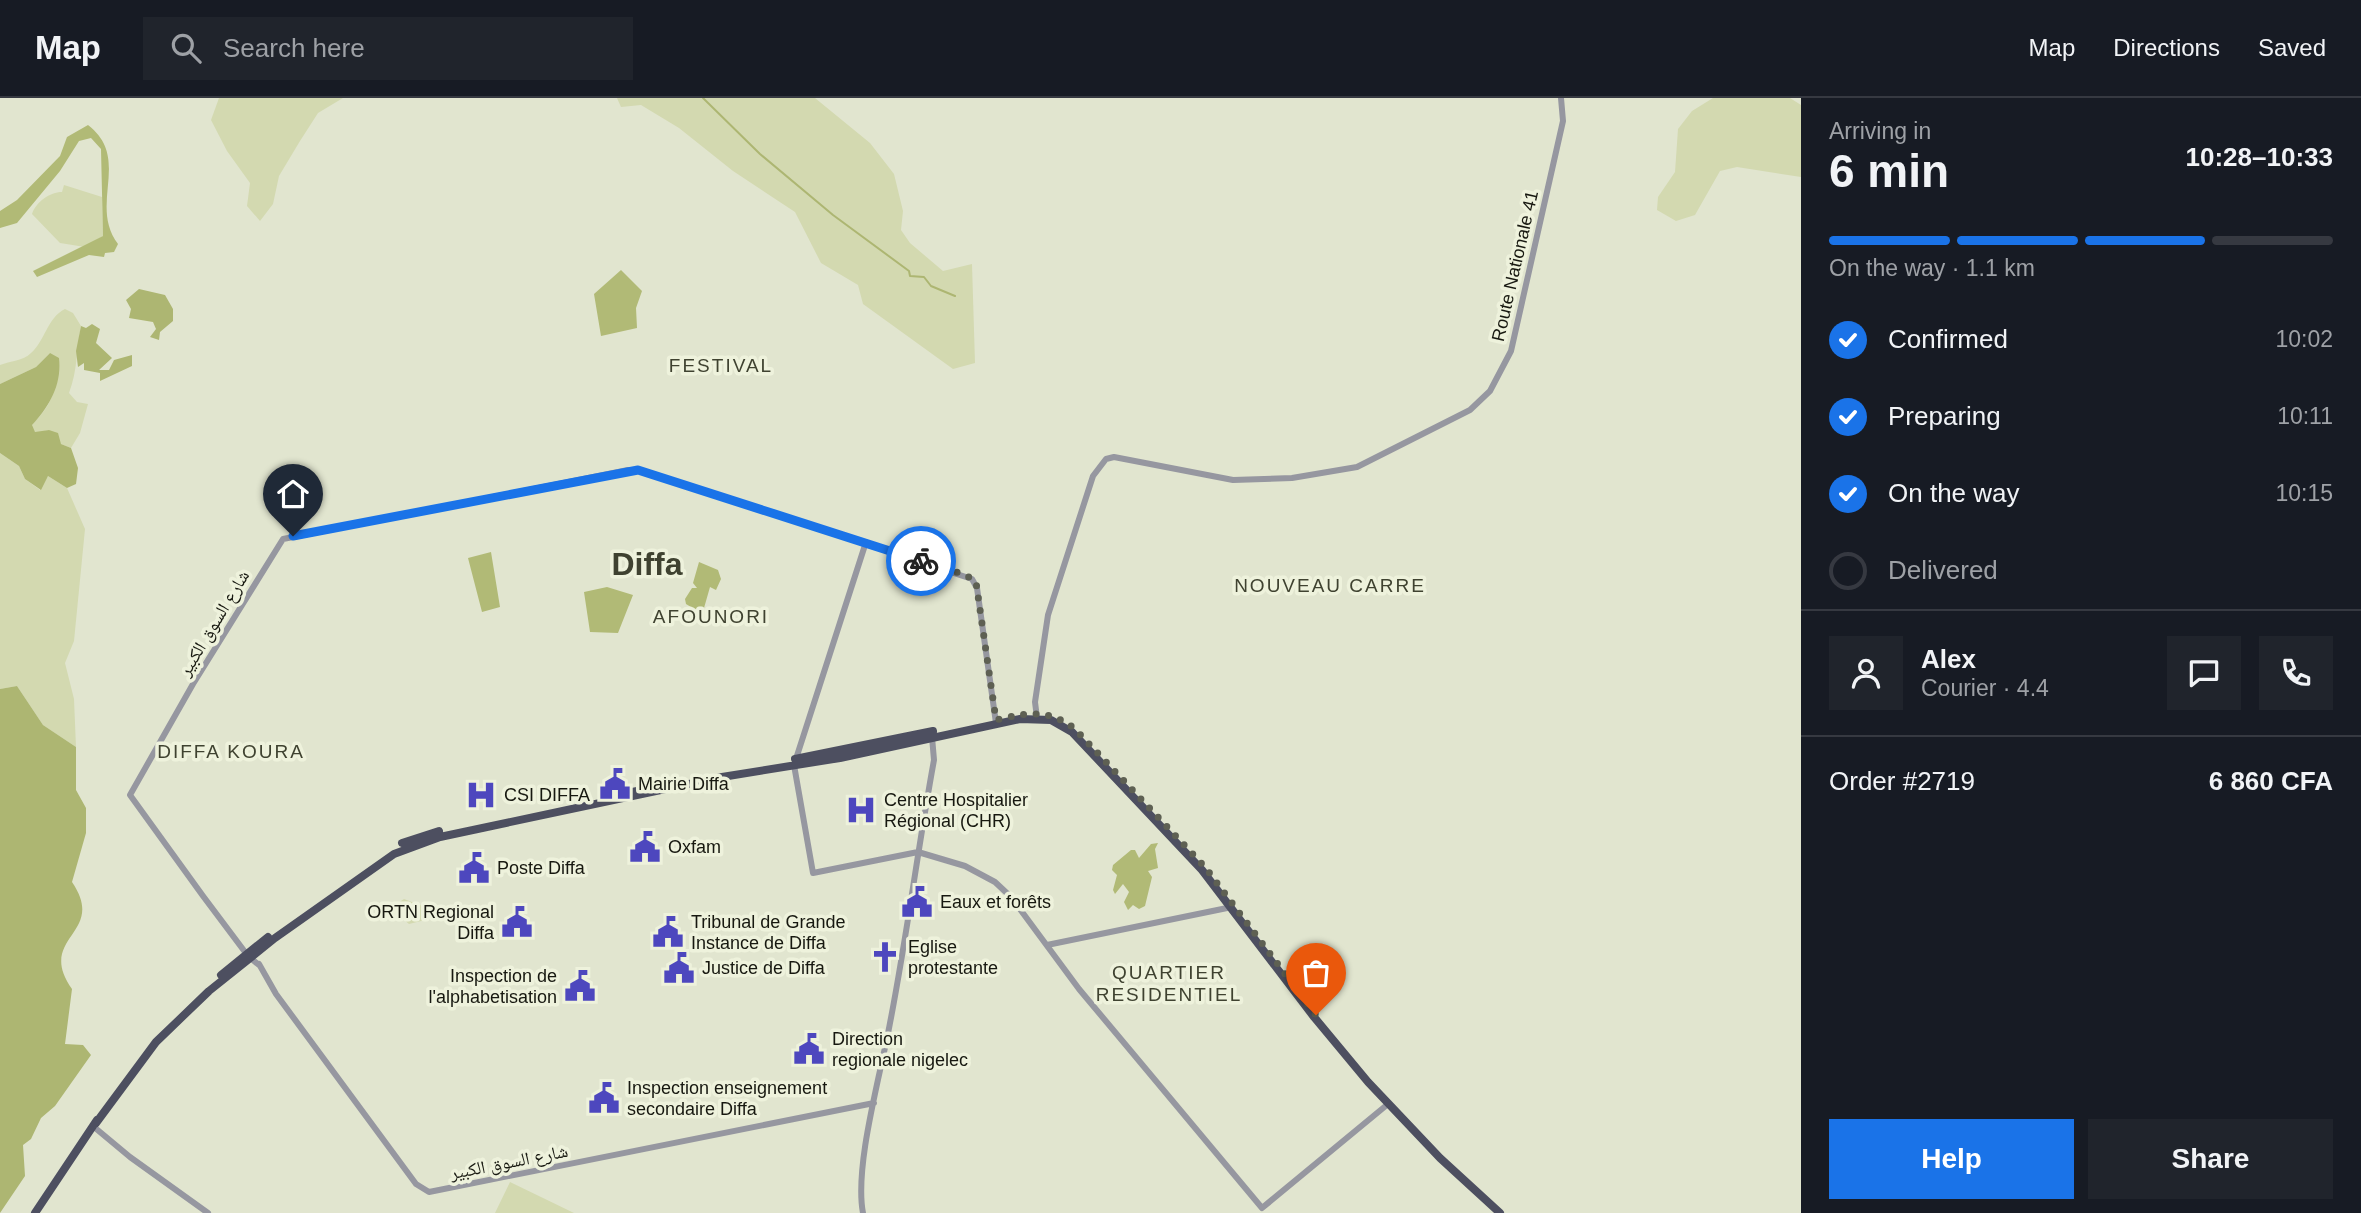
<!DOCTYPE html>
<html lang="en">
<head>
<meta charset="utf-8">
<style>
  :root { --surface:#171b24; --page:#20242c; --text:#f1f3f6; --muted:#9ea1a6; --line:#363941; --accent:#1a73e8 }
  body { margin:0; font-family:Arial,"Noto Naskh Arabic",sans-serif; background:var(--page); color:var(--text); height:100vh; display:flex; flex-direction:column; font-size:26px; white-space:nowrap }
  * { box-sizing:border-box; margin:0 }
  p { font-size:23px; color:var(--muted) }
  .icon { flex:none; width:38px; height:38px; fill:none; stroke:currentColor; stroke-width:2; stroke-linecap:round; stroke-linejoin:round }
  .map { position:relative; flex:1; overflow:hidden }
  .panel { display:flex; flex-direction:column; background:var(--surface); width:560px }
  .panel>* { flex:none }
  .pin { position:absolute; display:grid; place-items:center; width:60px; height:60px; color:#fff; margin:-72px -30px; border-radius:50% 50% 50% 0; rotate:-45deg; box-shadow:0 0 7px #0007 }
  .pin .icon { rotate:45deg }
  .courier { position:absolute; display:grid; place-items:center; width:70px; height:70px; margin:-35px; border:5px solid #1a73e8; border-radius:50%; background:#fff; color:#222; box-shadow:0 2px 9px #0007 }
  .overview em { font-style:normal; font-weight:700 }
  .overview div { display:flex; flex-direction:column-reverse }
  .overview { display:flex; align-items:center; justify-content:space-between; height:119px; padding:0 28px }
  h1 { font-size:46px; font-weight:700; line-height:52px }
  .bar { display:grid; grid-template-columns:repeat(4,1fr); gap:10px 7px; align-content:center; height:84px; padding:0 28px }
  .bar i { height:9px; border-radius:5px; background:var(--line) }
  .bar .on { background:var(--accent) }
  .bar p { grid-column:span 4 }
  .line { display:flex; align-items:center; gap:18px; padding:0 28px; border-top:2px solid var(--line) }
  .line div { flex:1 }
  .round { display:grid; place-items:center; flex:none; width:74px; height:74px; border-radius:0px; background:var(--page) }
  ol { padding:0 28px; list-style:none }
  li { display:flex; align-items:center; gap:21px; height:77px }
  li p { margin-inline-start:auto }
  li .icon { padding:7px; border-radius:50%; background:var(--accent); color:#fff; stroke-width:4 }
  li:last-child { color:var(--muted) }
  li i { width:38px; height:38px; border:4px solid var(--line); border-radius:50% }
  .action { display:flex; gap:14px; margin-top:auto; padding:14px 28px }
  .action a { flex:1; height:80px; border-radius:0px; background:var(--accent); color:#fff; font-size:28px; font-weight:700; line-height:80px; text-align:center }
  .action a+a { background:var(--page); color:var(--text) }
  header { display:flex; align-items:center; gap:42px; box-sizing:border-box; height:98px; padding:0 35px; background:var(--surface); border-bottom:2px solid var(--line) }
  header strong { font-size:33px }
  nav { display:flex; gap:38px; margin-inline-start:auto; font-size:24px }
  .search { width:490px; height:63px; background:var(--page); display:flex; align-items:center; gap:18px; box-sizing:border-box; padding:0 24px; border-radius:0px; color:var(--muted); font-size:26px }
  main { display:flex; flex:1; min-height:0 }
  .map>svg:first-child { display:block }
</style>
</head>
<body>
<header>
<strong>Map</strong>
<div class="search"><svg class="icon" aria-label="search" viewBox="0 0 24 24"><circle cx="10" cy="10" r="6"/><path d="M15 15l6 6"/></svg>Search here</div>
<nav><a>Map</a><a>Directions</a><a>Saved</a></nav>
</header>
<main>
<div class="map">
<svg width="1801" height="1115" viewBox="0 0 1801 1115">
  <rect width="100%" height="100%" fill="#e1e5cf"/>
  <path fill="#d3d9b0" d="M 219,0 L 343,0 L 318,15 L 300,43 L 279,78 L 273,106 L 260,123 L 247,108 L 250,85 L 227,53 L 211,22 Z
    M 617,0 L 815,0 L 870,45 L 894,76 L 903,113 L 901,132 L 910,145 L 943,173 L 972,166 L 975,265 L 953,271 L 863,206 L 858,187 L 821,165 L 795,114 L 733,73 L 679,30 L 641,7 L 621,9 Z
    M 1713,0 L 1790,0 L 1801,7 L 1801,79 L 1737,69 L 1720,73 L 1695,117 L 1676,123 L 1657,112 L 1658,99 L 1675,74 L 1678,31 L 1692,13 Z
    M 64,87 L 102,99 L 103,138 L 85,149 L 60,145 L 32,116 C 36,104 50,94 62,94 Z
    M 65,211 L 73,215 L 81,228 C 76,253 78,271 69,295 L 77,304 L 88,306 L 80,335 L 71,350 L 61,346 L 49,332 L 35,335 L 31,327 C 57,303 57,288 50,255 L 36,269 L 0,286 L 0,267 C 10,263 23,263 31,255 C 45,243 47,220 65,211 Z
    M 0,355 L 19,368 L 25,381 L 40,392 L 48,378 L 67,390 L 85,431 L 74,543 L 65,565 L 74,601 L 76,649 L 43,627 L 17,588 L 0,591 Z
    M 404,801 L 425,809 L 437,819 L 409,826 L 390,810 Z
    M 510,1084 L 574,1115 L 495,1115 Z"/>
  <path fill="#b1ba76" d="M 88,27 C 132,61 88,106 118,146 L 114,154 L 105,155 L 104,159 L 89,157 L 37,179 L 33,173 L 103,138 L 101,51 L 91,40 L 79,43 L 60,73 L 17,125 L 0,130 L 0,113 L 17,102 L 60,58 L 67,39 Z
    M 621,172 L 642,193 L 636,210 L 637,230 L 601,238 L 594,196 Z
    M 491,454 L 500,509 L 482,514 L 468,460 Z
    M 699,464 L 718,472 L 721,481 L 716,492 L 710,489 L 704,510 L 696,516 L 696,512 L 686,506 L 685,501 L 692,490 L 697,490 L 693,485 Z
    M 607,489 L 633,497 L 618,535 L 590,534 L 584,494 Z
    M 1158,745 L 1155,751 L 1158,770 L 1148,773 L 1152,779 L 1145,808 L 1139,811 L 1133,807 L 1128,812 L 1124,804 L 1129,794 L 1123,786 L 1115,796 L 1113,792 L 1117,777 L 1112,772 L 1113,767 L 1131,752 L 1135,752 L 1139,760 L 1151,746 Z"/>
  <path fill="#adb672" d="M 139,191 L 165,197 L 173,211 L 173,223 L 160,234 L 159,242 L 150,239 L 156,231 L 153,224 L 129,220 L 131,211 L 126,202 Z
    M 92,226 L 100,231 L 96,245 L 112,260 L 99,272 L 109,272 L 114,262 L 132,257 L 132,268 L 100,283 L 100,275 L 84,272 L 84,265 L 78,269 L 76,253 L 81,228 L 86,230 Z
    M 50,255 L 59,260 C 62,287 49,309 32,327 L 35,334 L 49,332 L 58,335 L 61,346 L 71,350 L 78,370 L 76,386 L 67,390 L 48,378 L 41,392 L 25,381 L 19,368 L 0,355 L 0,286 L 36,269 Z
    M 17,588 L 43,627 L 76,649 L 76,692 L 86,710 L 86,735 L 72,784 C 108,837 35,838 72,891 L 65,946 L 83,947 L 91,957 L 55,1008 L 41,1020 L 31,1041 L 23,1047 L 25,1078 L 0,1115 L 0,591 Z"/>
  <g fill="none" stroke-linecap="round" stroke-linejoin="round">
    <path stroke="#adb672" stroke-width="2" d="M 703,0 L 760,56 L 833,117 L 909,173 L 910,178 L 924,179 L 931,188 L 955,198"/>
    <path stroke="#9697a0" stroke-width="6" d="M 866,444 L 794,667 L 813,775 L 918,754 L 965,768 L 995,784 L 1011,799 L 1079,891 L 1262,1110 L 1388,1006
      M 1037,620 L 1035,604 L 1048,517 L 1093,378 L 1106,361 L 1114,359 L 1233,382 L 1292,380 L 1357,369 L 1470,312 L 1490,293 L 1511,253 L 1563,23 L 1561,0
      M 1047,847 L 1232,809
      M 259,866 L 276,896 L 416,1086 L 429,1094 L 874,1005
      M 259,867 L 248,858 L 203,798 L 130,697 L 193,586 L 283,441 L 628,372 L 644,373 L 972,481 L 977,490 L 996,625
      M 94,1029 L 130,1059 L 208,1115
      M 863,1115 C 854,1068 881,975 890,925 C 907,838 918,749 934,662 L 932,639"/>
    <path stroke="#4d4f60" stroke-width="8" d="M 795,661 L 933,633
      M 613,698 L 642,692
      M 402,745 L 439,733
      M 221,877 L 268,839
      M 96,1025 L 156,944 L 209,893 L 275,840 L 394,756 L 440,739 L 722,679 L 840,660 L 1020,621 L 1051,622 L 1072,634 L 1202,772 L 1314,919 L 1368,984 L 1440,1060 L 1500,1115
      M 35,1115 L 97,1022"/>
  </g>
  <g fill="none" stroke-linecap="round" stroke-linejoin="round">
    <path stroke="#5e6053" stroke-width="7" stroke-dasharray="0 12.6" d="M 921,463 L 966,477 L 976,484 L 996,622 C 1026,615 1049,610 1075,631 L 1205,769 L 1316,917"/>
    <path stroke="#1a73e8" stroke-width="9" d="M 293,438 L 638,372 L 921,463"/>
  </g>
  <defs>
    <symbol id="civic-bare" viewBox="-9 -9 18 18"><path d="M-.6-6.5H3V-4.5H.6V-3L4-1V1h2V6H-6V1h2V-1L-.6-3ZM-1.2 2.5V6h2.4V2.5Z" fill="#4d47be" stroke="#eef2dc" stroke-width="2.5" paint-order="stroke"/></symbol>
    <symbol id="hospital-bare" viewBox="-9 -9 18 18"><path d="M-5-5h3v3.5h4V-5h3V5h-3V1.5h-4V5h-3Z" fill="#4d47be" stroke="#eef2dc" stroke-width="2.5" paint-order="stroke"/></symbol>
    <symbol id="church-bare" viewBox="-9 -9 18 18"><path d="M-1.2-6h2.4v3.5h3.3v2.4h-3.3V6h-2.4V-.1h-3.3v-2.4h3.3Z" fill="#4d47be" stroke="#eef2dc" stroke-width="2.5" paint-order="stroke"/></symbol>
  </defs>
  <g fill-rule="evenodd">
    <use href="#civic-bare" x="593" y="664" width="44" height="44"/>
    <use href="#hospital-bare" x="459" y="675" width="44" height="44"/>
    <use href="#hospital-bare" x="839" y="690" width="44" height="44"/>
    <use href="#civic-bare" x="623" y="727" width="44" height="44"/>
    <use href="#civic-bare" x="452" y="748" width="44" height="44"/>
    <use href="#civic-bare" x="895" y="782" width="44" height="44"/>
    <use href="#civic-bare" x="495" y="802" width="44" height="44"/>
    <use href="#civic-bare" x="646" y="812" width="44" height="44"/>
    <use href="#church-bare" x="863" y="837" width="44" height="44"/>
    <use href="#civic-bare" x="657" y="848" width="44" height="44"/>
    <use href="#civic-bare" x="558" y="866" width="44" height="44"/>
    <use href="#civic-bare" x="787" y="929" width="44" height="44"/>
    <use href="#civic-bare" x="582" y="978" width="44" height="44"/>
  </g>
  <g text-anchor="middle" stroke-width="7" stroke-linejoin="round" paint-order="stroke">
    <g font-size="18" fill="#171810" stroke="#eef2dc">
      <text transform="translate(1515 168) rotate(-77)" y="6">Route Nationale 41</text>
      <text transform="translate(214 525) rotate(-59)" y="6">شارع السوق الكبير</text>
      <text transform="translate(509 1064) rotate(-11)" y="6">شارع السوق الكبير</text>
    </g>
    <g font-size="18" fill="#171810" stroke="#eef2dc" text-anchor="start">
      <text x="638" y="692">Mairie Diffa</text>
      <text x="504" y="703">CSI DIFFA</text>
      <text x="884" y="708">Centre Hospitalier<tspan x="884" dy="21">Régional (CHR)</tspan></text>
      <text x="668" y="755">Oxfam</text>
      <text x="497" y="776">Poste Diffa</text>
      <text x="940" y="810">Eaux et forêts</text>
      <text x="494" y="820" text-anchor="end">ORTN Regional<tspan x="494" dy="21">Diffa</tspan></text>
      <text x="691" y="830">Tribunal de Grande<tspan x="691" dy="21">Instance de Diffa</tspan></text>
      <text x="908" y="855">Eglise<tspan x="908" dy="21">protestante</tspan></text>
      <text x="702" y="876">Justice de Diffa</text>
      <text x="557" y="884" text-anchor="end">Inspection de<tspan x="557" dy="21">l'alphabetisation</tspan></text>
      <text x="832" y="947">Direction<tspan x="832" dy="21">regionale nigelec</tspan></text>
      <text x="627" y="996">Inspection enseignement<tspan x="627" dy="21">secondaire Diffa</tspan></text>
    </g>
    <g font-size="19" letter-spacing="2" fill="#3f4230" stroke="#eef2dc">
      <text x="721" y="274">FESTIVAL</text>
      <text x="1330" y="494">NOUVEAU CARRE</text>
      <text x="711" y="525">AFOUNORI</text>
      <text x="231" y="660">DIFFA KOURA</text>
      <text x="1169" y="881">QUARTIER<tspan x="1169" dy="22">RESIDENTIEL</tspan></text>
    </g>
    <g font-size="32" font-weight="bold" fill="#3f4230" stroke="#eef2dc">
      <text x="647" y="477">Diffa</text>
    </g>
  </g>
</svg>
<div class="pin" style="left:1316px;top:917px;background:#ea580c"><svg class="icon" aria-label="bag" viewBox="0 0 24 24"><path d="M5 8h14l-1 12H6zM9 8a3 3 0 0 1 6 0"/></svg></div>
<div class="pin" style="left:293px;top:438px;background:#1f2937"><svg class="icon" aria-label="home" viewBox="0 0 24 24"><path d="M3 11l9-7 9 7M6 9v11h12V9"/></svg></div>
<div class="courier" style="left:921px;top:463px"><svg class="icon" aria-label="bike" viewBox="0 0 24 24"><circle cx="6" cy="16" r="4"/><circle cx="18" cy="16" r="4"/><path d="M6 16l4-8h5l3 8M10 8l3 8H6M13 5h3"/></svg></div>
</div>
<section class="panel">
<div class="overview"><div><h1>6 min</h1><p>Arriving in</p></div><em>10:28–10:33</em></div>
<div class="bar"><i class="on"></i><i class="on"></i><i class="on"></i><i></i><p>On the way · 1.1 km</p></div>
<ol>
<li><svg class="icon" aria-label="check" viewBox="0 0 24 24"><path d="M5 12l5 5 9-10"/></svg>Confirmed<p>10:02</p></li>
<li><svg class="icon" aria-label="check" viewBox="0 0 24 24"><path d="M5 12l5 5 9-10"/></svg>Preparing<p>10:11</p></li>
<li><svg class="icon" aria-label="check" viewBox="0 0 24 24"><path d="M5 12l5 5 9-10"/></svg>On the way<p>10:15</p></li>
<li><i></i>Delivered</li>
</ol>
<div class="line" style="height:126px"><a class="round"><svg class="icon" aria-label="person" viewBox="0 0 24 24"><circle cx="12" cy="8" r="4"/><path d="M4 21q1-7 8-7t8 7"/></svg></a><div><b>Alex</b><p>Courier · 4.4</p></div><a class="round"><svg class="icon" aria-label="chat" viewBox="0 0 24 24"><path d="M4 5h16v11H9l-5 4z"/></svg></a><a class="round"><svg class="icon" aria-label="phone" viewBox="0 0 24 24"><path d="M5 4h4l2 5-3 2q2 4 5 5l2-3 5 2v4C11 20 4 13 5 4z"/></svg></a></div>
<div class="line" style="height:91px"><div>Order #2719</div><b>6 860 CFA</b></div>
<div class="action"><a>Help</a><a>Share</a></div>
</section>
</main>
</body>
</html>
